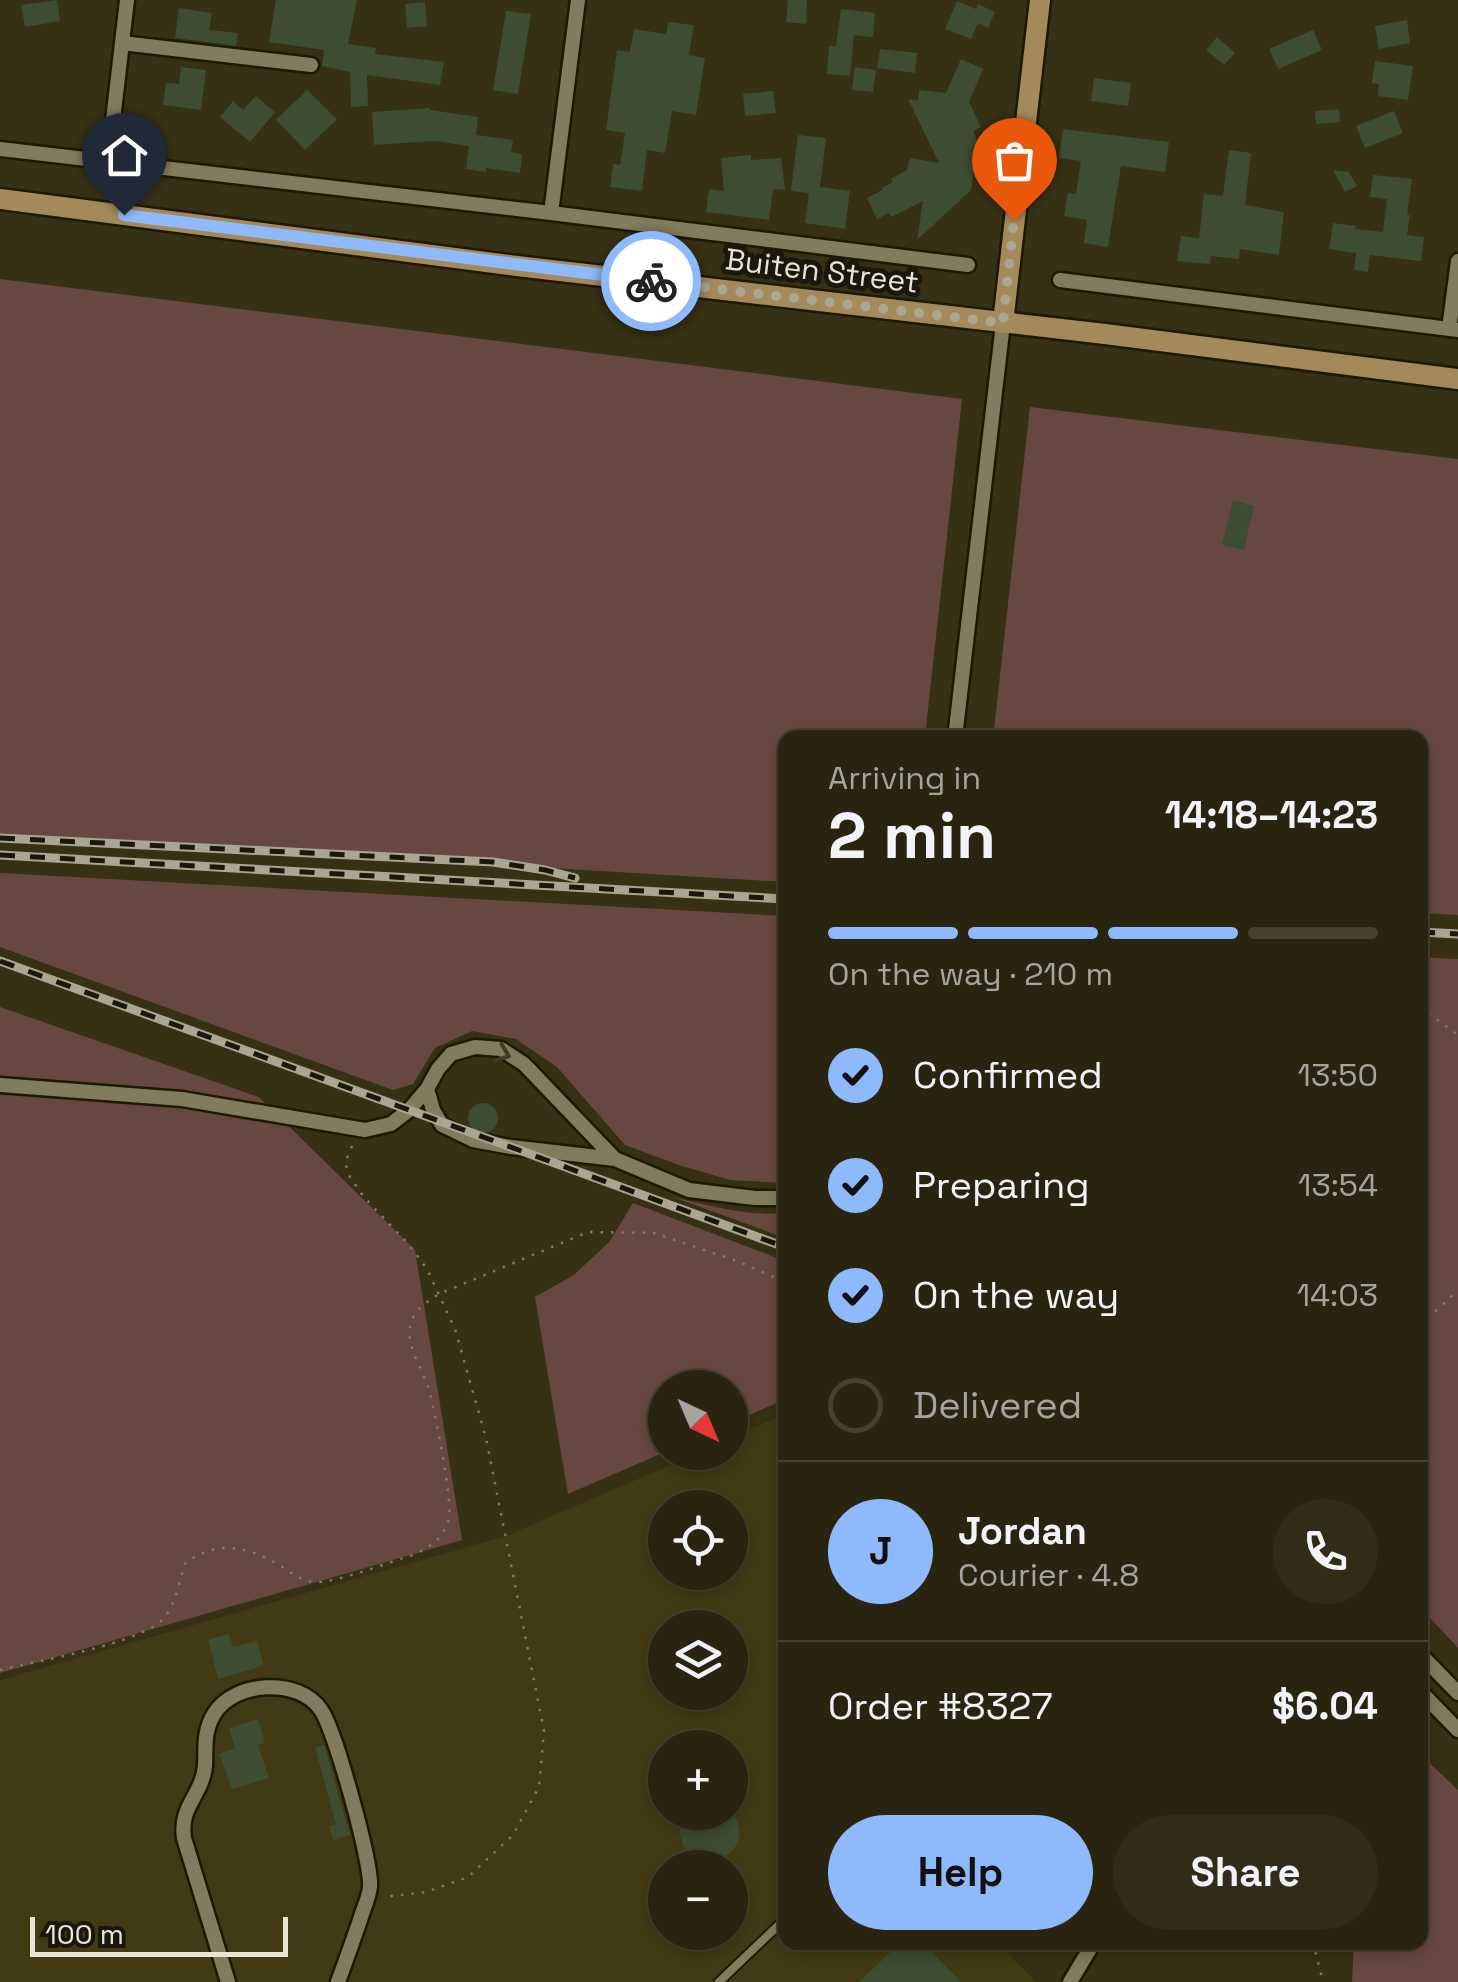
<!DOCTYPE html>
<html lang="en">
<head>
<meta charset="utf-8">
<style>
  :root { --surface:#28240f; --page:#302c18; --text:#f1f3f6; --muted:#a5a49e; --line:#44412f; --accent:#8eb9fc }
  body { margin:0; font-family:"Space Grotesk",sans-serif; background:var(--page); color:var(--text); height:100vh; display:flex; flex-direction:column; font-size:38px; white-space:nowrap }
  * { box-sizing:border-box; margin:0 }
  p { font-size:32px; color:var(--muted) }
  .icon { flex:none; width:55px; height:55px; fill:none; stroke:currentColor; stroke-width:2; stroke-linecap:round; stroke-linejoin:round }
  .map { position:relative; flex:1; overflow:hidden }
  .side { position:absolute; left:778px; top:730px; width:650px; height:1220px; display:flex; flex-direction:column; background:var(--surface); border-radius:20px; box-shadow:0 5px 15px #0003,0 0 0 2px var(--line) }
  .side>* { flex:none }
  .needle { width:65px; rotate:136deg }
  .buttons { position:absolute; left:648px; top:1370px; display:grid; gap:20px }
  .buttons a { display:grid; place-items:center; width:100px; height:100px; border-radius:50%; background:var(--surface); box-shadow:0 5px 15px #0003,0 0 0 2px var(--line); font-size:50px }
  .scale { position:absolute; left:30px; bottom:25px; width:258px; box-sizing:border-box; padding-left:10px; border:5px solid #e8e5d4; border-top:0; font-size:28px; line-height:35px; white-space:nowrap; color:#e8e5d4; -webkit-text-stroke:8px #1a180c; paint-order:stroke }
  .pin { position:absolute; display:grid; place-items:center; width:85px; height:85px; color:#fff; margin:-102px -42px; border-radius:50% 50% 50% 0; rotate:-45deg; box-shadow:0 0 10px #0007 }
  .pin .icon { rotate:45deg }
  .courier { position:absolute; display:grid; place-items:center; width:100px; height:100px; margin:-50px; border:8px solid #8eb9fc; border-radius:50%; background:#fff; color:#222; box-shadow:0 2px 12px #0007 }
  .overview em { font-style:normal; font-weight:700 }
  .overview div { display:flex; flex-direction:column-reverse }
  .overview { display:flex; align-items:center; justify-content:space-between; height:170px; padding:0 50px }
  h1 { font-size:65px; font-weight:700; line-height:75px }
  .bar { display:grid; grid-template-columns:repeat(4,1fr); gap:15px 10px; align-content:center; height:120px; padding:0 50px }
  .bar i { height:12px; border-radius:8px; background:var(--line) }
  .bar .current { background:var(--accent) }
  .bar p { grid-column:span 4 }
  .line { display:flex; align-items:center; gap:25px; padding:0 50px; border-top:2px solid var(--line) }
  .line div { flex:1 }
  .round { display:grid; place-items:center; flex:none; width:105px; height:105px; border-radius:52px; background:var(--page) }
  ol { padding:0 50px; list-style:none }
  li { display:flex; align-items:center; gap:30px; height:110px }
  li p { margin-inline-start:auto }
  li .icon { padding:10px; border-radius:50%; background:var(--accent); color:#111; stroke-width:4 }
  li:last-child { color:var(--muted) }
  li i { width:55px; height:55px; border:5px solid var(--line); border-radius:50% }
  .cta { display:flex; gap:20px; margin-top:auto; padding:20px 50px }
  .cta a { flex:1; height:115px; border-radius:60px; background:var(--accent); color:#111; font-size:40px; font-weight:700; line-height:115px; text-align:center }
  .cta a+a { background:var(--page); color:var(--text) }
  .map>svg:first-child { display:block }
</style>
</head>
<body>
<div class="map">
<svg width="1458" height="1982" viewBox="0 0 1458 1982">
  <rect width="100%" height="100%" fill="#363014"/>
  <path fill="#413a15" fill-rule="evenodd" d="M 785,1414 L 785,1942 L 998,1943 L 1036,1982 L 0,1982 L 0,1680 L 506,1536 L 698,1453 L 730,1452 L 730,1438 ZM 665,1508 L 730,1508 L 730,1572 L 665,1572 ZM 665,1628 L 730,1628 L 730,1692 L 665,1692 ZM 665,1748 L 730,1748 L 730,1812 L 665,1812 ZM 665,1868 L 730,1868 L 730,1932 L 665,1932 Z"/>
  <path fill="#674840" d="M 0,279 L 962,399 L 925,737 L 785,738 L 785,882 L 0,835 Z
    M 1030,407 L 1458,459 L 1458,915 L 1420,913 L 1420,738 L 993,738 Z
    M 0,873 L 785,916 L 785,1183 L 730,1180 L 679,1165 L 625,1145 L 557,1067 L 516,1039 L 472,1031 L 435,1048 L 413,1084 L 393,1090 L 0,947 Z
    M 1420,957 L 1458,959 L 1458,1648 L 1420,1607 Z
    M 0,1007 L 259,1097 L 415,1250 L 462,1540 L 0,1673 Z
    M 673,1197 C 709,1205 748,1217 785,1213 L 785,1238 Z
    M 633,1203 L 785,1261 L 785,1399 L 730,1424 L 730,1388 L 665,1388 L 665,1452 L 568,1494 L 535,1297 L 574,1275 L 610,1241 Z
    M 1420,1754 L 1458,1790 L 1458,1982 L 1352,1982 L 1354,1943 L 1420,1942 Z"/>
  <path fill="#3e4c32" d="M 57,0 L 60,21 L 25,27 L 21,5 Z
    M 276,0 L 357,0 L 348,44 L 376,48 L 375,54 L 444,62 L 440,85 L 367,75 L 368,106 L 351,107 L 350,72 L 322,66 L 324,50 L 269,42 Z
    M 788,0 L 807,0 L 806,24 L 786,22 Z
    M 957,1 L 976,9 L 978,4 L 995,12 L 988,28 L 978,23 L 971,39 L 945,29 Z
    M 425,2 L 427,26 L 407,28 L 405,4 Z
    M 179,8 L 212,13 L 209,30 L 238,33 L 236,46 L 175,38 Z
    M 841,9 L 875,13 L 873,37 L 854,35 L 850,76 L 827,74 L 829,46 L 836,46 Z
    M 506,11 L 531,14 L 518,94 L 493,90 Z
    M 1407,20 L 1410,43 L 1379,49 L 1375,26 Z
    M 668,22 L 694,25 L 689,55 L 705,58 L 696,115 L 672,111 L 665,153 L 647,150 L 642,191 L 610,187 L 613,164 L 620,165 L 625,133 L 606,130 L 617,50 L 630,52 L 634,29 L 666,34 Z
    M 1313,30 L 1322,50 L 1278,69 L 1269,49 Z
    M 1217,37 L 1235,53 L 1224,65 L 1206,50 Z
    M 880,49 L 917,53 L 915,73 L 877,68 Z
    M 961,59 L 983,69 L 969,102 L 981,127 L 973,131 L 978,142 L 971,190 L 917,240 L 923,201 L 891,217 L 889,213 L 877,219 L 867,198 L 883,190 L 882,188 L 893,182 L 891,179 L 907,170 L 910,158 L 939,163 L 908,99 L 918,100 L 919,90 L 946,93 Z
    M 1375,61 L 1413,66 L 1408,100 L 1378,96 L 1379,84 L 1372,83 Z
    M 181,67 L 206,70 L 201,110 L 163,105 L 166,83 L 179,84 Z
    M 855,67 L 876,70 L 873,92 L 852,90 Z
    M 1094,78 L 1131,83 L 1128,106 L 1091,101 Z
    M 307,90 L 337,119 L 305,150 L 276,120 Z
    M 773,91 L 776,113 L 745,116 L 743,94 Z
    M 256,96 L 275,112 L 250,142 L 220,117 L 233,101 L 243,110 Z
    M 430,108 L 430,110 L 478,117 L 476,135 L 513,140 L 511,152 L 522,154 L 520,173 L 486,168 L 486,172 L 466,169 L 469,146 L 435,141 L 374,145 L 372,112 Z
    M 1339,109 L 1340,122 L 1316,124 L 1315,111 Z
    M 1394,111 L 1403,133 L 1365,148 L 1356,126 Z
    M 1063,129 L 1169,142 L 1165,172 L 1121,166 L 1108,247 L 1084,243 L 1087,220 L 1064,216 L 1068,193 L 1076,194 L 1081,161 L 1059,158 Z
    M 798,135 L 826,138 L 820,187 L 850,191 L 845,229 L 805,223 L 809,193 L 791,191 Z
    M 1229,150 L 1251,153 L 1245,205 L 1284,212 L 1279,255 L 1240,249 L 1239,259 L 1211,256 L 1210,264 L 1177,261 L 1181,236 L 1199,238 L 1204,194 L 1223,196 Z
    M 751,155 L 751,160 L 781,158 L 785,190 L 773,189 L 769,220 L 706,212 L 709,189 L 724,191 L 721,158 Z
    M 1333,170 L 1349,172 L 1357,186 L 1345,192 Z
    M 1373,175 L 1412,179 L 1407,215 L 1410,215 L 1407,235 L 1424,237 L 1421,261 L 1370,255 L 1368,272 L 1354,270 L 1356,253 L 1329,249 L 1333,223 L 1356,226 L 1355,229 L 1383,232 L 1387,199 L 1370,197 Z
    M 1233,500 L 1254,506 L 1244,550 L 1222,545 Z
    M468 1118a15 15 0 1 1 30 0a15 15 0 1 1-30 0Z
    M 229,1634 L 233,1647 L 257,1641 L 264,1666 L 218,1679 L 208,1640 Z
    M 258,1719 L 265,1743 L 258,1745 L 269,1778 L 232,1789 L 219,1754 L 235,1748 L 229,1728 Z
    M 324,1745 L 350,1835 L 333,1840 L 329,1826 L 336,1824 L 315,1748 Z
    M 687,1812 L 732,1812 L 738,1822 L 740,1834 L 736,1846 L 729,1854 L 720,1860 L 710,1862 L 699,1860 L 690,1854 L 683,1846 L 680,1834 L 681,1822 Z
    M 901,1942 L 922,1942 L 961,1982 L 859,1982 Z"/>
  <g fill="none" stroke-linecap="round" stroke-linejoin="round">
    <defs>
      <path id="lane" d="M 719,1982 L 785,1919"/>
      <path id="street" d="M 122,43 L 311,65
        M 0,149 L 551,213 L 968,265
        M 108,163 L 127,0
        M 551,213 L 578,0
        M 1060,280 L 1458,330
        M 1449,329 L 1458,261
        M 955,738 L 1003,323
        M 0,1085 L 182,1099 L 365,1130 L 391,1124 L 409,1110 L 427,1089 L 438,1069 L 451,1054 L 475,1047 L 501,1049 L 524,1064 L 615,1159
        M 427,1089 L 433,1110 L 442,1125 L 473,1140 L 511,1147 L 615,1159 L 689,1190 L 755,1198 L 785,1198
        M 1420,1654 L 1458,1693
        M 1420,1691 L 1458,1730
        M 228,1982 L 184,1838 C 179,1806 202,1796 205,1766 C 206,1748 203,1732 214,1714 C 234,1681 299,1677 321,1710 C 335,1730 372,1863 370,1887 C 369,1897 364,1907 361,1917 C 354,1938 346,1960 338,1982
        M 1070,1982 L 1094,1942"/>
      <path id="secondary" d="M 0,199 L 517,266 L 1105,334 L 1458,379
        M 1003,323 L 1040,0"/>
    </defs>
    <use href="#lane" stroke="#1d1800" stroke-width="12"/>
    <use href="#street" stroke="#1d1800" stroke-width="19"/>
    <use href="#secondary" stroke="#1d1800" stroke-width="25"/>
    <path stroke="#7f7a63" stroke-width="2.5" stroke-dasharray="2.5 8" stroke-linecap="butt" d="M 1420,983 L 1428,1013 L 1458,1035
      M 352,1146 L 345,1163 L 350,1177 L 363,1196 L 410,1246 L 427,1269 L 455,1329 L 486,1438 L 544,1731 L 539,1787 L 513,1835 L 468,1877 L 426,1892 L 383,1897
      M 1420,1326 L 1458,1290
      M 0,1670 C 37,1661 139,1644 163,1619 C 176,1605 179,1580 186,1562 C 220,1540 247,1546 281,1566 C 292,1573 301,1581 315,1582 C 333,1584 392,1561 413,1555 C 431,1547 444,1538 449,1518 C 453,1503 434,1405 428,1387 C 422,1368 407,1348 410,1328 C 413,1310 424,1304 439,1294 L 588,1232 L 654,1233 L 737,1261 L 785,1282
      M 1313,1942 L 1323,1982"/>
    <use href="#lane" stroke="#817c5d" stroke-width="8"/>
    <use href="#street" stroke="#817c5d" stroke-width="14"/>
    <use href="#secondary" stroke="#a48a5b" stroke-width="20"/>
    <defs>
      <path id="rail" d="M 0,838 L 493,862 L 545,870 L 575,878
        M 0,855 L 785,899
        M 1420,932 L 1458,934
        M 0,961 L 785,1247"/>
    </defs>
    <use href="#rail" stroke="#aaa691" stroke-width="9"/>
    <use href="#rail" stroke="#1a180c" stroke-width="5" stroke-dasharray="15" stroke-linecap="butt"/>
  </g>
  <defs><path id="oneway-chevron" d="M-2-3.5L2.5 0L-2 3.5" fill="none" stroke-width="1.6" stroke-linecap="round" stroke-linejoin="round" transform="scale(2.5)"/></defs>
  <use stroke="#3e3b28" href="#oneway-chevron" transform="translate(503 1054) rotate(21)"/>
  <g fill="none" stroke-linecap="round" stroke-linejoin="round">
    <path stroke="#aaa691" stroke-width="10" stroke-dasharray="0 18" d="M 651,281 L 1003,323 L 1014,220"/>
    <path stroke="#8eb9fc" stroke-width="12" d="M 124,215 L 651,281"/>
  </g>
  <g text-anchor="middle" stroke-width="10" stroke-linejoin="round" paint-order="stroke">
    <g font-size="30" fill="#e8e5d4" stroke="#1a180c">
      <text transform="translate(822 271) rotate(7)" y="10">Buiten Street</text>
    </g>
  </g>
</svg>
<div class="buttons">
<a><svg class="needle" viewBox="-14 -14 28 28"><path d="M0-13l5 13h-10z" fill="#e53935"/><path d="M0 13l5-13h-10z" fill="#a5a49e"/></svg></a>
<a><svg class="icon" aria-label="locate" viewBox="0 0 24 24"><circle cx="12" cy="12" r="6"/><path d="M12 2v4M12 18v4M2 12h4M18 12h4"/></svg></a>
<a><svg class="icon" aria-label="layers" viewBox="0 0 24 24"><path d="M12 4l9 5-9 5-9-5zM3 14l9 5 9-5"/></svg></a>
<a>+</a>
<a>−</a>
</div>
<div class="scale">100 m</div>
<div class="pin" style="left:1014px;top:220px;background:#ea580c"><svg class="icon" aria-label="bag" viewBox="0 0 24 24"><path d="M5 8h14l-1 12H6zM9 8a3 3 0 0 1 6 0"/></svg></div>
<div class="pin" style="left:124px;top:215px;background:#1f2937"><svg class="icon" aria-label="home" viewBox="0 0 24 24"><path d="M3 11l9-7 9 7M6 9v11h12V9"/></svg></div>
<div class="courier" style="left:651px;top:281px"><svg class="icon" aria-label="bike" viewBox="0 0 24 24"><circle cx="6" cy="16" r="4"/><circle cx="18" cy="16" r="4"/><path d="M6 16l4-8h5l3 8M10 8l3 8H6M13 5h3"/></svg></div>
<section class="side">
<div class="overview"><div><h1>2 min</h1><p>Arriving in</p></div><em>14:18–14:23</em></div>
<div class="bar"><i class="current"></i><i class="current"></i><i class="current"></i><i></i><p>On the way · 210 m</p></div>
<ol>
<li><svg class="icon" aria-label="check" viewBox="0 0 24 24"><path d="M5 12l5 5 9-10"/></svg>Confirmed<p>13:50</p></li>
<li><svg class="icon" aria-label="check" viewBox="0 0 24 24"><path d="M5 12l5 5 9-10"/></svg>Preparing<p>13:54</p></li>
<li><svg class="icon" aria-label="check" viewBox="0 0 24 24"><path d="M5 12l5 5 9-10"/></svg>On the way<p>14:03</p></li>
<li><i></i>Delivered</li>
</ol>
<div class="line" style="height:180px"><b class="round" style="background:var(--accent);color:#111">J</b><div><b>Jordan</b><p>Courier · 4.8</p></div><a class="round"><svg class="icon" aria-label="phone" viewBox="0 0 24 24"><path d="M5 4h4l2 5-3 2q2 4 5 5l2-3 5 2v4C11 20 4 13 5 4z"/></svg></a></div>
<div class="line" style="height:130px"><div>Order #8327</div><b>$6.04</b></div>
<div class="cta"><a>Help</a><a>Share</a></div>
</section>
</div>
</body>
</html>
